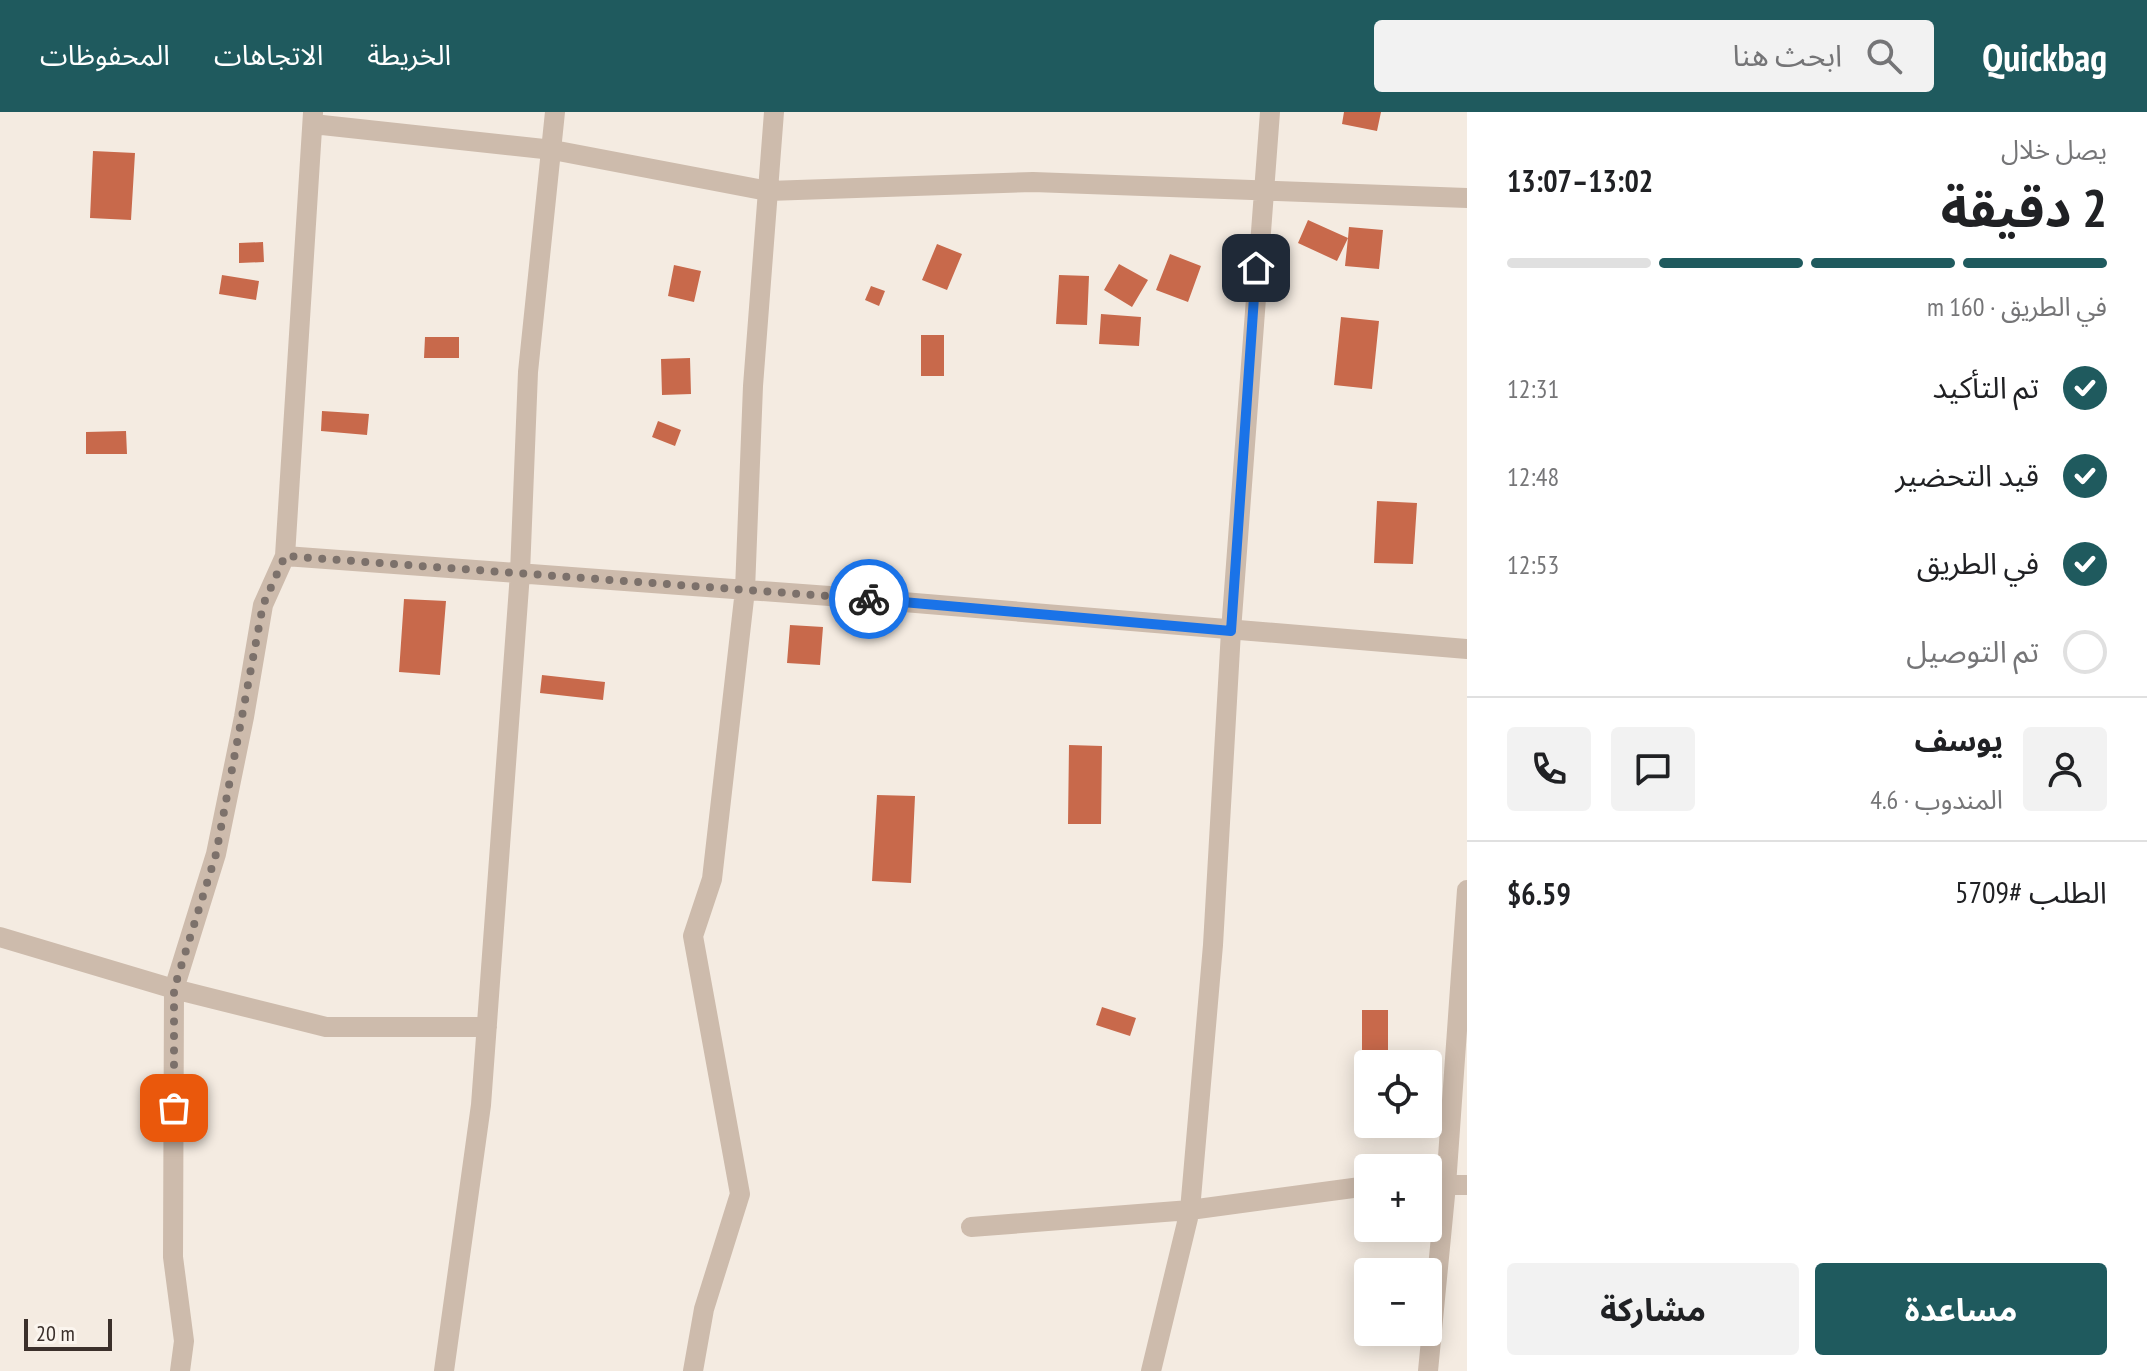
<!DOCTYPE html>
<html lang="ar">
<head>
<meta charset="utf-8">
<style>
  :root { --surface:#fff; --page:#f2f2f2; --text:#202124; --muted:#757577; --line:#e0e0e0; --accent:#1f5a5e }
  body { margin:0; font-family:"PT Sans Narrow","Noto Sans Arabic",sans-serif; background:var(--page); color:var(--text); direction:rtl; height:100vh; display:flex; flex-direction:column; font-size:30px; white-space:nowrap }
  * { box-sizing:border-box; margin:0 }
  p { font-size:26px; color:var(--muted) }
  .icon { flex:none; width:44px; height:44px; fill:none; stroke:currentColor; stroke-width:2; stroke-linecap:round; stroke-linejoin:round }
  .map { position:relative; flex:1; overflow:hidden; direction:ltr }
  .drawer { display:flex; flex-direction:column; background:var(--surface); width:680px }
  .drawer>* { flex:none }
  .controls { position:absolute; left:1354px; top:938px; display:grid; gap:16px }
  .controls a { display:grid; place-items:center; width:88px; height:88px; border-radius:8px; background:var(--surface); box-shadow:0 4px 20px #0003; font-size:40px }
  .scale { position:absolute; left:24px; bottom:20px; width:88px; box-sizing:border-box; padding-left:8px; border:4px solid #3b302b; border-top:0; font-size:22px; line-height:28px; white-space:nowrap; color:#3b302b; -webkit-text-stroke:6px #fbf5ee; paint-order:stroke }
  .pin { position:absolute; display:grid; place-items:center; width:68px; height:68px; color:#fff; margin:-34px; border-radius:16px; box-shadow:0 4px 12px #0006 }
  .courier { position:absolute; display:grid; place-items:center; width:80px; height:80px; margin:-40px; border:6px solid #1a73e8; border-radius:50%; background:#fff; color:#222; box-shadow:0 2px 10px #0007 }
  .headline em { font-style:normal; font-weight:700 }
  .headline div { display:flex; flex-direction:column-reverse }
  .headline { display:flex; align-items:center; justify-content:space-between; height:136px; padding:0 40px }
  h1 { font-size:52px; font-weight:700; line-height:60px }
  .bar { display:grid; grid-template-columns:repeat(4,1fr); gap:12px 8px; align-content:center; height:96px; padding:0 40px }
  .bar i { height:10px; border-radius:6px; background:var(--line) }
  .bar .current { background:var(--accent) }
  .bar p { grid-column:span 4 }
  .line { display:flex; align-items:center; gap:20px; padding:0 40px; border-top:2px solid var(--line) }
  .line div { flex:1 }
  .round { display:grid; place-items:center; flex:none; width:84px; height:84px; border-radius:8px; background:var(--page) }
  ol { padding:0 40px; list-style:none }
  li { display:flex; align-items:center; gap:24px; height:88px }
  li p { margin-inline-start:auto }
  li .icon { padding:8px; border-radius:50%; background:var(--accent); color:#fff; stroke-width:4 }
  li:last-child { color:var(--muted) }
  li i { width:44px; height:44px; border:4px solid var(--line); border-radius:50% }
  .action { display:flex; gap:16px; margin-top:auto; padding:16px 40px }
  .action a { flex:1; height:92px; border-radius:8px; background:var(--accent); color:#fff; font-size:32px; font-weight:700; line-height:92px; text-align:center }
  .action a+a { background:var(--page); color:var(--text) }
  header { display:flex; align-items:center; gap:48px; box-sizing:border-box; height:112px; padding:0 40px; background:var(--accent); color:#fff }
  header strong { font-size:38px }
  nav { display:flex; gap:44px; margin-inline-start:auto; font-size:28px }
  .search { width:560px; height:72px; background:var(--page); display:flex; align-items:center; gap:20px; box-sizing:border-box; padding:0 28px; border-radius:8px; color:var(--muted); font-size:30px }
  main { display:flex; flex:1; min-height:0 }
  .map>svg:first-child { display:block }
</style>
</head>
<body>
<header>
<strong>Quickbag</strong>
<div class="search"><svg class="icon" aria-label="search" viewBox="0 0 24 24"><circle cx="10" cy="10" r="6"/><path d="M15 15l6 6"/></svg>ابحث هنا</div>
<nav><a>الخريطة</a><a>الاتجاهات</a><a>المحفوظات</a></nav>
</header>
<main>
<section class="drawer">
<div class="headline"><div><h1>2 دقيقة</h1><p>يصل خلال</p></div><em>13:02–13:07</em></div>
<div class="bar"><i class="current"></i><i class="current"></i><i class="current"></i><i></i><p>في الطريق · 160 m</p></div>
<ol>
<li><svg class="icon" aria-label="check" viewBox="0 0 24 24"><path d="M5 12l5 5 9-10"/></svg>تم التأكيد<p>12:31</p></li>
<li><svg class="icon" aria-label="check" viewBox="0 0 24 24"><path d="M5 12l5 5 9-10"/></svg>قيد التحضير<p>12:48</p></li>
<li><svg class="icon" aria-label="check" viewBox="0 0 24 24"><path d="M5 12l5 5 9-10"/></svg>في الطريق<p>12:53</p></li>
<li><i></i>تم التوصيل</li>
</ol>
<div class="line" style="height:144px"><a class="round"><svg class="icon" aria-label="person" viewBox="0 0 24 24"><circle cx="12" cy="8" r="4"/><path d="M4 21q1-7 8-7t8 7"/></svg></a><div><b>يوسف</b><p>المندوب · 4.6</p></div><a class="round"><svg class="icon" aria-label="chat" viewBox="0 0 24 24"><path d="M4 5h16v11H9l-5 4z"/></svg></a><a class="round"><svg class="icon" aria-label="phone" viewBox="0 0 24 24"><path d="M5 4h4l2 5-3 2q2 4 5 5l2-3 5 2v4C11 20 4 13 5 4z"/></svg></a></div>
<div class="line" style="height:104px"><div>الطلب #5709</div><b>$6.59</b></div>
<div class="action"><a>مساعدة</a><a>مشاركة</a></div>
</section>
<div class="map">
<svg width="1467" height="1259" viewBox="0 0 1467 1259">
  <rect width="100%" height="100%" fill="#f4ebe1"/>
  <path fill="#c8694b" d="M 1344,0 L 1381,0 L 1377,19 L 1342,12 Z
    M 93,39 L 135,41 L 131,108 L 90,106 Z
    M 1308,108 L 1348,126 L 1349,115 L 1383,118 L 1379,157 L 1345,154 L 1348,126 L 1337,149 L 1298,131 Z
    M 263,130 L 264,150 L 239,151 L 239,131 Z
    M 937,132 L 962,142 L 947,178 L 922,168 Z
    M 1170,142 L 1201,154 L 1188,190 L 1156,178 Z
    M 1119,152 L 1148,168 L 1132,195 L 1104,178 Z
    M 674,153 L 701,159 L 694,190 L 668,184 Z
    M 222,163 L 259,169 L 256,188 L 219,182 Z
    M 1059,163 L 1089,164 L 1087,213 L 1056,212 Z
    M 871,174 L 885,179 L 879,194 L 865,188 Z
    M 1101,202 L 1141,205 L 1139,234 L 1099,232 Z
    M 1341,205 L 1379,209 L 1372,277 L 1334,273 Z
    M 921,223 L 944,223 L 944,264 L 921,264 Z
    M 425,225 L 459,225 L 459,246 L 424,246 Z
    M 690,246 L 691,282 L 662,283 L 661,247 Z
    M 322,299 L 369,302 L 367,323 L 321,319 Z
    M 658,309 L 681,318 L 675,334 L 652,325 Z
    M 126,319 L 127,342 L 86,342 L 86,320 Z
    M 1377,389 L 1417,391 L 1413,452 L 1374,451 Z
    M 404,487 L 446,489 L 440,563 L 399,560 Z
    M 790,513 L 823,515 L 820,553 L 787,551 Z
    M 542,563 L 605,570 L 603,588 L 540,581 Z
    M 1069,633 L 1102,634 L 1101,712 L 1068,712 Z
    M 877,683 L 915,684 L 911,771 L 872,769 Z
    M 1102,895 L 1136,906 L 1130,924 L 1096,913 Z
    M 1362,898 L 1388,898 L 1388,952 L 1362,954 Z"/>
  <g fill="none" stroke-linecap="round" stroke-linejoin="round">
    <path stroke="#cdbbac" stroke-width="20" d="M 313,12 L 553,38 L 768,79 L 1033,70 L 1467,86
      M 285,444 L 313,1
      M 0,825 L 174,877 L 326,915 L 487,915
      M 1428,1073 L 1467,1073
      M 971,1115 L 1190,1098 L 1368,1074
      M 180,1259 L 184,1229 L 173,1145 L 174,877 L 216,742 L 244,605 L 263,493 L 285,444 L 843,485 L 1467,537
      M 444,1259 L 481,993 L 520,461 L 528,260 L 555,0
      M 693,1259 L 704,1197 L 740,1082 L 693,824 L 712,767 L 745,478 L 753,274 L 774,0
      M 1151,1259 L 1190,1098 L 1213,833 L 1231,519 L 1270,0
      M 1428,1259 L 1446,1073 L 1467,778"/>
  </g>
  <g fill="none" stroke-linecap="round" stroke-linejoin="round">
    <path stroke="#7c716b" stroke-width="8" stroke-dasharray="0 14.4" d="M 174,996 L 174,877 L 216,742 L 263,493 L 285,444 L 869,487"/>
    <path stroke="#1a73e8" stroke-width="10" d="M 869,487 L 1231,519 L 1256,156"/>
  </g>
</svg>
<div class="controls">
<a><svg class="icon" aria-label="locate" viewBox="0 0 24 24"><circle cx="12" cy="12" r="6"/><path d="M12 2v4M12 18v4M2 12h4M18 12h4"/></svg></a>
<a>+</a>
<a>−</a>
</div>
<div class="scale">20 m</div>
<div class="pin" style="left:174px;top:996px;background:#ea580c"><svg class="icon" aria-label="bag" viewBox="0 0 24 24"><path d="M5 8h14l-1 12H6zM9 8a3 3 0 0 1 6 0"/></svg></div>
<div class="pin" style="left:1256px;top:156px;background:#1f2937"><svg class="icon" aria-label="home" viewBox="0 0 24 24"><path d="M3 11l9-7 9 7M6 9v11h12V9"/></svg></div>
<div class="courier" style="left:869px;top:487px"><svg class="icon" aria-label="bike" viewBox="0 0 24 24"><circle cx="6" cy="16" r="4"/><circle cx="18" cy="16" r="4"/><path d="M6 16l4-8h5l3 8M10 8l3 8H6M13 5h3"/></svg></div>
</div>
</main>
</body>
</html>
